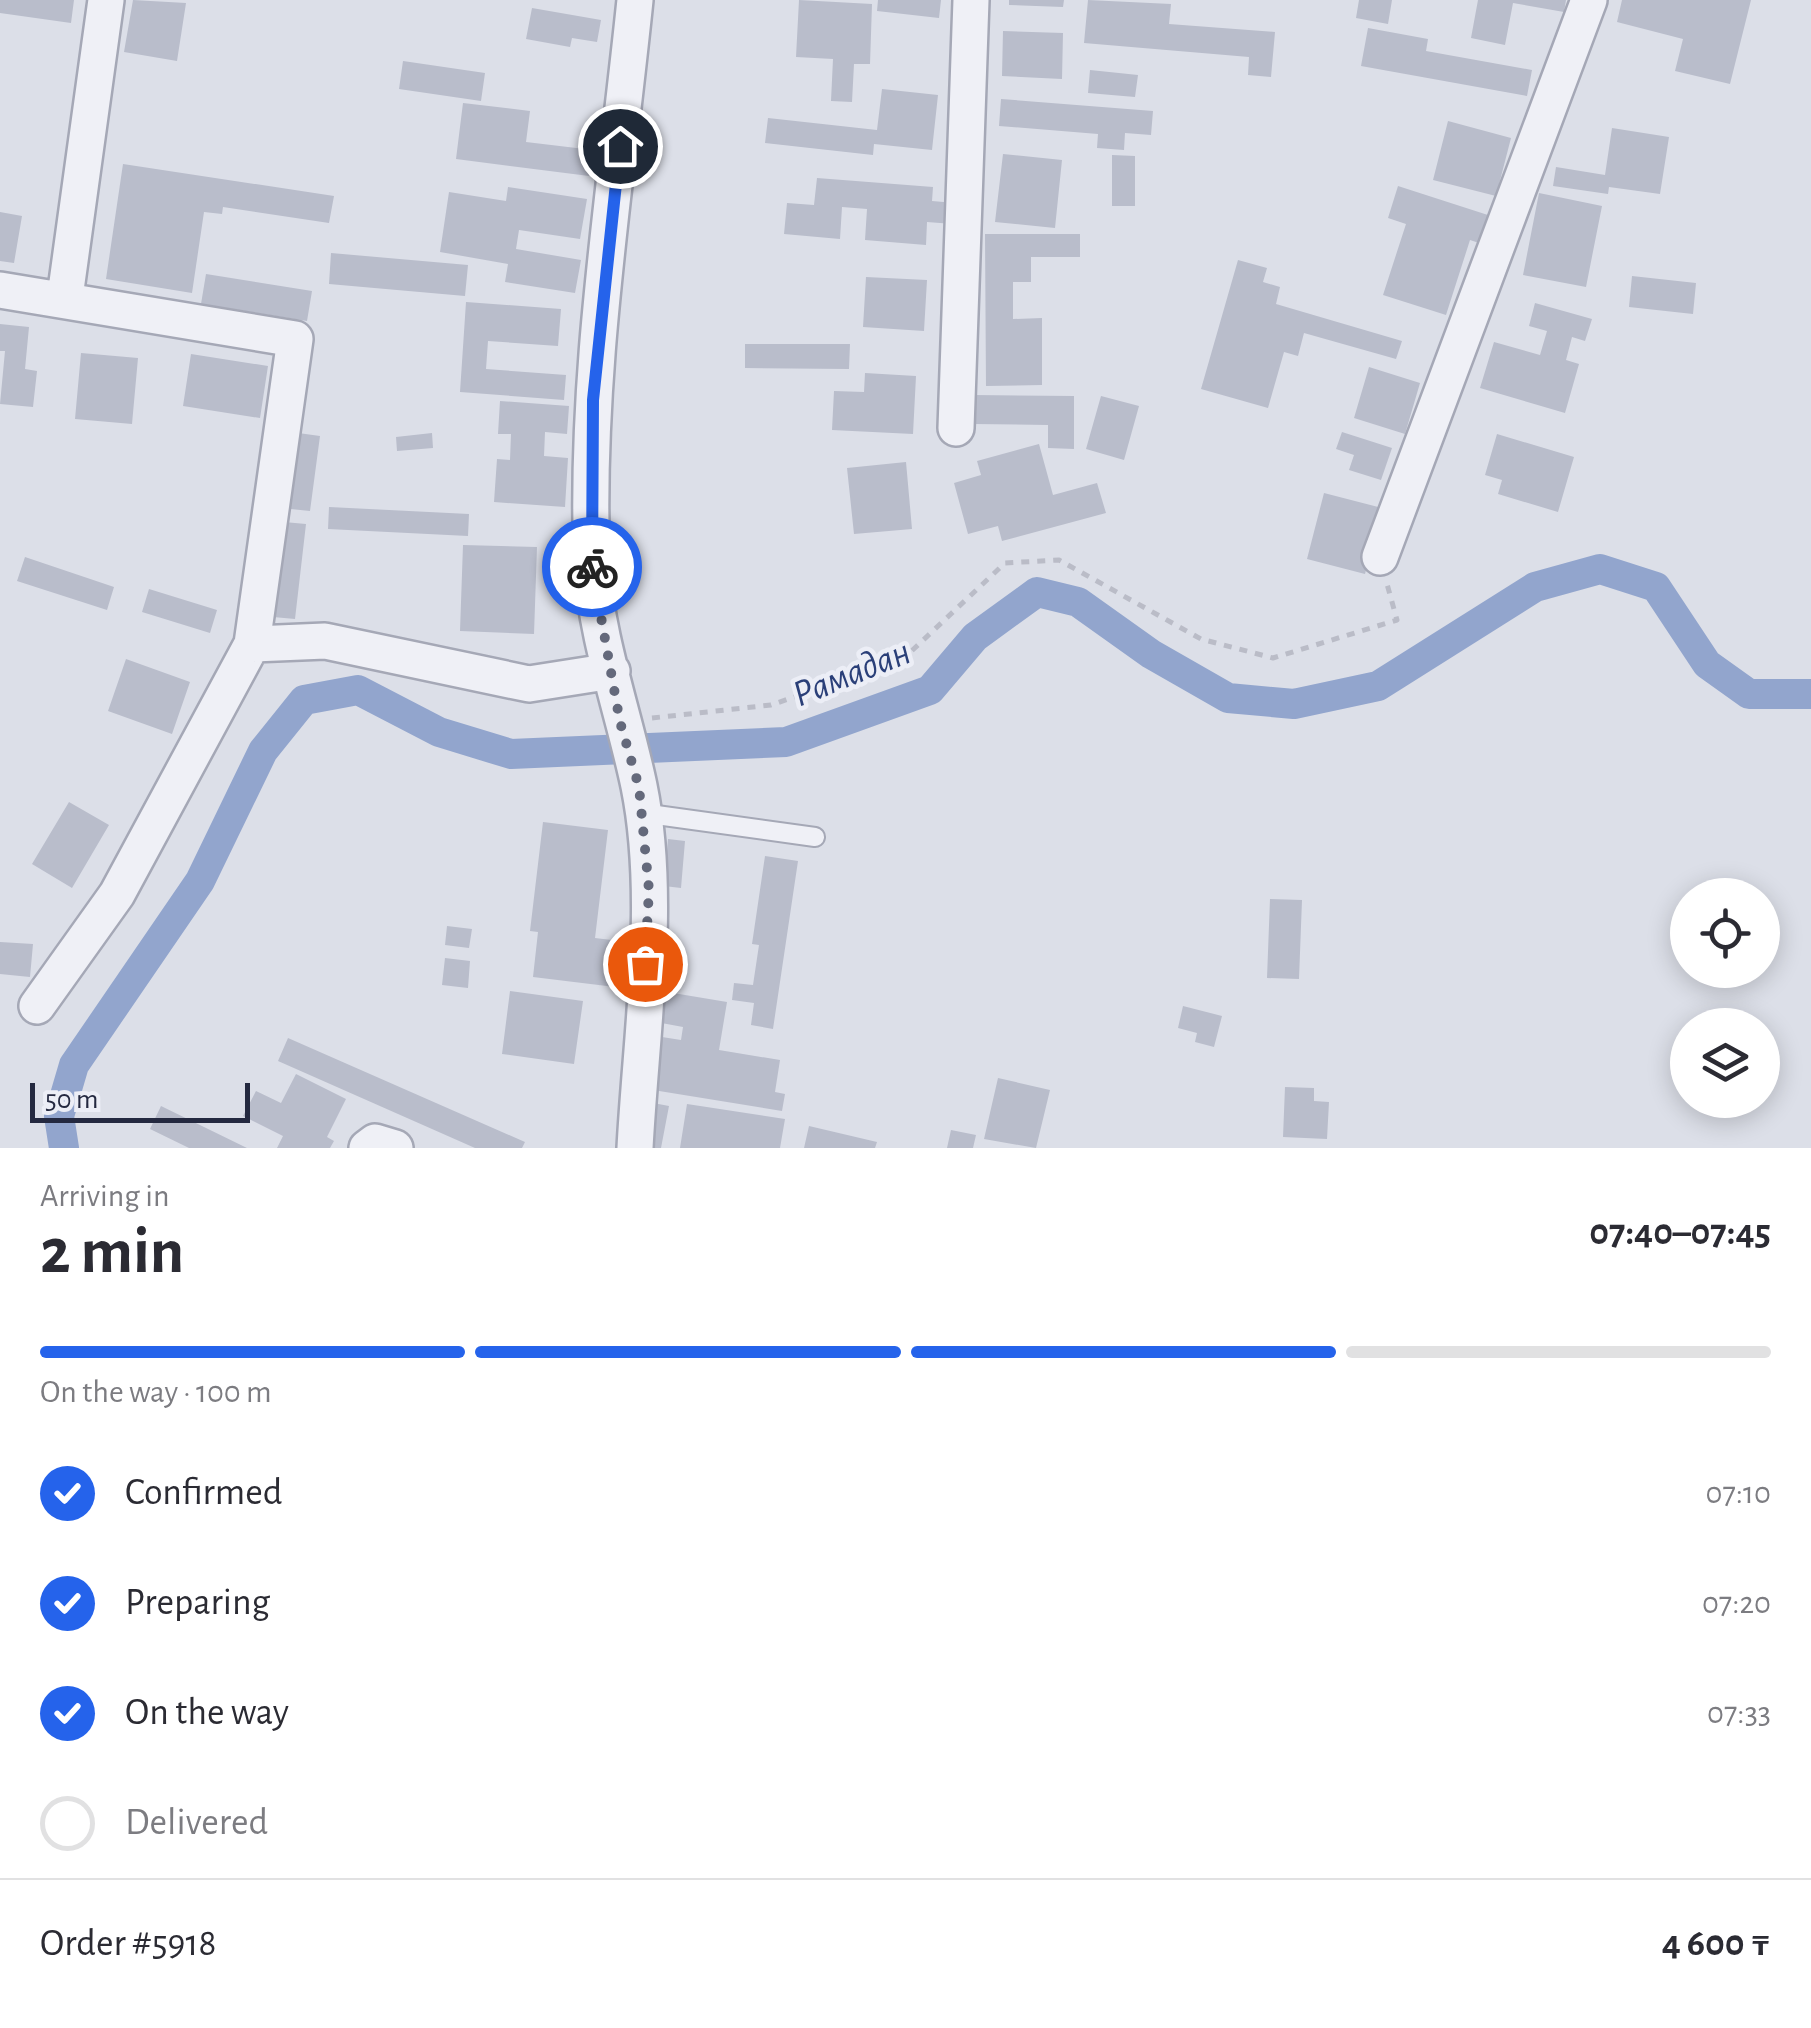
<!DOCTYPE html>
<html lang="en">
<head>
<meta charset="utf-8">
<style>
  :root { --surface:#fff; --page:#f2f2f3; --text:#2b2b33; --muted:#7c7c81; --line:#e1e1e2; --accent:#2563eb }
  body { margin:0; font-family:"Alegreya Sans",sans-serif; background:var(--page); color:var(--text); height:100vh; display:flex; flex-direction:column; font-size:38px; white-space:nowrap }
  * { box-sizing:border-box; margin:0 }
  p { font-size:32px; color:var(--muted) }
  .icon { flex:none; width:55px; height:55px; fill:none; stroke:currentColor; stroke-width:2; stroke-linecap:round; stroke-linejoin:round }
  .map { position:relative; height:1148px; overflow:hidden }
  .details { display:flex; flex-direction:column; background:var(--surface); flex:1 }
  .details>* { flex:none }
  .fabs { position:absolute; left:1670px; top:878px; display:grid; gap:20px }
  .fabs a { display:grid; place-items:center; width:110px; height:110px; border-radius:50%; background:var(--surface); box-shadow:0 5px 25px #0003; font-size:50px }
  .scale { position:absolute; left:30px; bottom:25px; width:220px; box-sizing:border-box; padding-left:10px; border:5px solid #242940; border-top:0; font-size:28px; line-height:35px; white-space:nowrap; color:#242940; -webkit-text-stroke:8px #eceef6; paint-order:stroke }
  .pin { position:absolute; display:grid; place-items:center; width:85px; height:85px; color:#fff; margin:-42px; border:5px solid #fff; border-radius:50%; box-shadow:0 2px 10px #0007 }
  .courier { position:absolute; display:grid; place-items:center; width:100px; height:100px; margin:-50px; border:8px solid #2563eb; border-radius:50%; background:#fff; color:#222; box-shadow:0 2px 12px #0007 }
  .headline em { font-style:normal; font-weight:700 }
  .headline div { display:flex; flex-direction:column-reverse }
  .headline { display:flex; align-items:center; justify-content:space-between; height:170px; padding:0 40px }
  h1 { font-size:65px; font-weight:700; line-height:75px }
  .bar { display:grid; grid-template-columns:repeat(4,1fr); gap:15px 10px; align-content:center; height:120px; padding:0 40px }
  .bar i { height:12px; border-radius:8px; background:var(--line) }
  .bar .selected { background:var(--accent) }
  .bar p { grid-column:span 4 }
  .line { display:flex; align-items:center; gap:25px; padding:0 40px; border-top:2px solid var(--line) }
  .line div { flex:1 }
  ol { padding:0 40px; list-style:none }
  li { display:flex; align-items:center; gap:30px; height:110px }
  li p { margin-inline-start:auto }
  li .icon { padding:10px; border-radius:50%; background:var(--accent); color:#fff; stroke-width:4 }
  li:last-child { color:var(--muted) }
  li i { width:55px; height:55px; border:5px solid var(--line); border-radius:50% }
  .map>svg:first-child { display:block }
</style>
</head>
<body>
<div class="map">
<svg width="1811" height="1148" viewBox="0 0 1811 1148">
  <rect width="100%" height="100%" fill="#dcdfe8"/>
  <g fill="none" stroke-linecap="round" stroke-linejoin="round">
    <path stroke="#92a5cd" stroke-width="30" d="M 64,1148 L 59,1116 L 74,1065 L 200,881 L 263,751 L 304,700 L 358,690 L 439,732 L 511,754 L 786,742 L 930,690 L 975,637 L 1037,592 L 1078,602 L 1151,654 L 1228,698 L 1294,704 L 1378,686 L 1535,587 L 1600,569 L 1656,587 L 1707,664 L 1749,694 L 1811,694"/>
  </g>
  <path fill="#b9bdcb" d="M 0,0 L 74,0 L 71,23 L 0,13 Z
    M 133,0 L 186,3 L 177,61 L 124,52 Z
    M 799,0 L 872,4 L 870,64 L 854,64 L 852,102 L 831,101 L 833,59 L 796,57 Z
    M 878,0 L 941,0 L 939,18 L 877,11 Z
    M 1009,0 L 1064,0 L 1063,7 L 1009,5 Z
    M 1088,0 L 1171,4 L 1169,24 L 1275,32 L 1271,77 L 1248,75 L 1249,57 L 1084,43 Z
    M 1359,0 L 1392,0 L 1388,24 L 1356,18 Z
    M 1478,0 L 1566,0 L 1564,12 L 1513,3 L 1505,45 L 1471,38 Z
    M 1622,0 L 1751,0 L 1730,84 L 1675,71 L 1683,39 L 1617,22 Z
    M 532,8 L 601,20 L 597,42 L 572,38 L 570,47 L 526,39 Z
    M 1368,28 L 1428,39 L 1426,51 L 1532,70 L 1527,96 L 1361,66 Z
    M 1003,31 L 1063,33 L 1062,79 L 1002,76 Z
    M 403,61 L 485,73 L 481,101 L 399,89 Z
    M 1090,70 L 1138,75 L 1135,97 L 1088,93 Z
    M 882,89 L 938,95 L 932,150 L 874,144 L 873,155 L 765,143 L 768,118 L 877,130 Z
    M 1001,99 L 1153,111 L 1151,135 L 1125,133 L 1124,150 L 1097,148 L 1098,134 L 999,126 Z
    M 463,103 L 530,111 L 526,142 L 593,150 L 589,176 L 456,159 Z
    M 1448,121 L 1511,138 L 1496,196 L 1433,180 Z
    M 1612,128 L 1669,137 L 1660,194 L 1609,187 L 1608,194 L 1553,186 L 1556,167 L 1605,175 Z
    M 1003,154 L 1062,160 L 1055,228 L 995,222 Z
    M 1112,155 L 1135,156 L 1135,206 L 1112,206 Z
    M 123,164 L 334,196 L 329,223 L 223,207 L 222,214 L 204,212 L 192,293 L 106,279 Z
    M 817,178 L 933,187 L 932,201 L 955,203 L 953,224 L 927,222 L 926,245 L 865,240 L 867,209 L 842,207 L 840,239 L 784,234 L 787,203 L 814,205 Z
    M 1398,186 L 1491,216 L 1482,244 L 1470,240 L 1446,315 L 1383,295 L 1406,224 L 1388,218 Z
    M 508,187 L 587,199 L 580,239 L 519,230 L 516,249 L 581,260 L 575,293 L 505,282 L 508,264 L 440,252 L 449,192 L 506,201 Z
    M 1539,193 L 1602,206 L 1586,287 L 1523,275 Z
    M 0,212 L 22,216 L 14,263 L 0,261 Z
    M 985,234 L 1080,234 L 1080,257 L 1031,257 L 1031,282 L 1013,282 L 1013,319 L 1042,318 L 1042,385 L 986,386 Z
    M 331,253 L 468,265 L 465,296 L 329,284 Z
    M 1238,260 L 1267,268 L 1263,282 L 1280,287 L 1276,304 L 1402,341 L 1396,359 L 1304,333 L 1298,356 L 1284,352 L 1268,408 L 1201,389 Z
    M 206,274 L 312,291 L 307,321 L 201,304 Z
    M 1632,276 L 1696,283 L 1693,314 L 1629,307 Z
    M 866,277 L 927,280 L 924,331 L 863,327 Z
    M 466,302 L 561,309 L 558,346 L 488,341 L 486,369 L 566,375 L 564,400 L 460,392 Z
    M 1535,303 L 1592,319 L 1585,341 L 1572,337 L 1566,360 L 1579,364 L 1565,413 L 1480,388 L 1494,342 L 1540,355 L 1547,331 L 1529,326 Z
    M 0,324 L 29,327 L 25,369 L 37,371 L 33,407 L 0,404 L 5,351 L 0,351 Z
    M 745,344 L 850,344 L 849,369 L 745,368 Z
    M 81,353 L 138,358 L 132,424 L 75,419 Z
    M 191,354 L 268,366 L 260,418 L 183,406 Z
    M 1369,367 L 1420,383 L 1405,434 L 1354,418 Z
    M 865,373 L 916,376 L 913,434 L 832,430 L 834,391 L 864,392 Z
    M 973,395 L 1074,396 L 1074,449 L 1048,448 L 1048,425 L 973,424 Z
    M 1101,396 L 1139,406 L 1124,460 L 1086,449 Z
    M 500,401 L 569,406 L 567,434 L 545,432 L 544,456 L 568,458 L 565,507 L 494,502 L 497,459 L 510,460 L 511,434 L 498,434 Z
    M 291,432 L 320,436 L 310,511 L 281,508 Z
    M 1342,432 L 1392,448 L 1381,480 L 1349,470 L 1354,455 L 1336,449 Z
    M 432,433 L 433,448 L 397,451 L 396,437 Z
    M 1497,434 L 1574,457 L 1558,512 L 1498,494 L 1502,480 L 1485,475 Z
    M 1039,444 L 1053,495 L 1097,483 L 1106,513 L 1002,541 L 998,526 L 968,534 L 954,483 L 981,475 L 977,461 Z
    M 906,462 L 912,529 L 854,534 L 847,468 Z
    M 1324,493 L 1382,508 L 1365,574 L 1307,559 Z
    M 329,507 L 469,514 L 468,536 L 328,529 Z
    M 284,522 L 306,524 L 295,619 L 273,617 Z
    M 463,545 L 537,547 L 534,634 L 460,631 Z
    M 25,557 L 114,587 L 107,610 L 17,581 Z
    M 149,589 L 217,610 L 210,633 L 142,612 Z
    M 126,659 L 190,682 L 172,734 L 108,711 Z
    M 69,802 L 109,825 L 72,888 L 32,864 Z
    M 543,822 L 608,830 L 595,938 L 620,941 L 615,987 L 533,977 L 538,932 L 530,931 Z
    M 668,839 L 685,841 L 681,888 L 664,886 Z
    M 765,856 L 798,861 L 773,1029 L 751,1025 L 754,1003 L 732,1000 L 734,983 L 753,985 L 759,945 L 752,944 Z
    M 1270,899 L 1302,900 L 1299,979 L 1267,978 Z
    M 447,926 L 472,929 L 469,948 L 445,945 Z
    M 0,942 L 33,944 L 30,977 L 0,974 Z
    M 445,958 L 470,961 L 468,988 L 442,985 Z
    M 510,991 L 583,1001 L 574,1064 L 502,1054 Z
    M 661,991 L 727,1002 L 719,1050 L 780,1060 L 775,1092 L 785,1094 L 782,1111 L 653,1090 L 662,1037 L 681,1040 L 683,1027 L 656,1022 Z
    M 1183,1006 L 1222,1016 L 1214,1047 L 1195,1042 L 1197,1033 L 1178,1028 Z
    M 288,1038 L 525,1142 L 522,1148 L 475,1148 L 278,1061 Z
    M 296,1074 L 346,1099 L 327,1137 L 334,1141 L 330,1148 L 277,1148 L 283,1136 L 243,1116 L 256,1091 L 281,1103 Z
    M 998,1078 L 1050,1090 L 1036,1148 L 984,1139 Z
    M 1285,1087 L 1314,1088 L 1314,1101 L 1329,1102 L 1327,1139 L 1283,1137 Z
    M 648,1102 L 669,1106 L 661,1148 L 640,1148 Z
    M 687,1104 L 785,1119 L 780,1148 L 680,1148 Z
    M 161,1106 L 247,1148 L 189,1148 L 150,1129 Z
    M 809,1126 L 877,1142 L 875,1148 L 804,1148 Z
    M 951,1130 L 976,1135 L 973,1148 L 947,1148 Z"/>
  <g fill="none" stroke-linecap="round" stroke-linejoin="round">
    <defs>
      <path id="lane" d="M 642,813 L 815,837"/>
      <path id="street" d="M 0,290 L 295,339 L 252,644
        M 65,297 L 106,0
        M 956,428 L 971,0
        M 1380,557 L 1589,0
        M 37,1006 L 117,894 L 252,644 L 325,641 L 529,684 L 612,671
        M 367,1148 L 375,1142 L 395,1148
        M 635,1148 C 641,1033 662,899 639,786 C 625,718 595,634 592,565 C 584,377 616,187 635,0"/>
    </defs>
    <use href="#lane" stroke="#a5a8b6" stroke-width="22"/>
    <use href="#street" stroke="#a5a8b6" stroke-width="40"/>
    <path stroke="#babcc7" stroke-width="5" stroke-dasharray="8 8" stroke-linecap="butt" d="M 652,718 L 771,705 L 902,660 L 1005,563 L 1059,560 L 1201,639 L 1273,658 L 1397,620 L 1387,584"/>
    <use href="#lane" stroke="#eff0f6" stroke-width="18"/>
    <use href="#street" stroke="#eff0f6" stroke-width="35"/>
  </g>
  <g fill="none" stroke-linecap="round" stroke-linejoin="round">
    <path stroke="#64697b" stroke-width="10" stroke-dasharray="0 18" d="M 592,567 L 620,722 L 639,787 L 649,890 L 645,964"/>
    <path stroke="#2563eb" stroke-width="12" d="M 592,567 L 593,400 L 620,146"/>
  </g>
  <g text-anchor="middle" stroke-width="9" stroke-linejoin="round" paint-order="stroke">
    <g font-size="38" font-style="italic" fill="#2a3f78" stroke="#eceef6">
      <text transform="translate(851 672) rotate(-22)" y="13">Рамадан</text>
    </g>
  </g>
</svg>
<div class="fabs">
<a><svg class="icon" aria-label="locate" viewBox="0 0 24 24"><circle cx="12" cy="12" r="6"/><path d="M12 2v4M12 18v4M2 12h4M18 12h4"/></svg></a>
<a><svg class="icon" aria-label="layers" viewBox="0 0 24 24"><path d="M12 4l9 5-9 5-9-5zM3 14l9 5 9-5"/></svg></a>
</div>
<div class="scale">50 m</div>
<div class="pin" style="left:645px;top:964px;background:#ea580c"><svg class="icon" aria-label="bag" viewBox="0 0 24 24"><path d="M5 8h14l-1 12H6zM9 8a3 3 0 0 1 6 0"/></svg></div>
<div class="pin" style="left:620px;top:146px;background:#1f2937"><svg class="icon" aria-label="home" viewBox="0 0 24 24"><path d="M3 11l9-7 9 7M6 9v11h12V9"/></svg></div>
<div class="courier" style="left:592px;top:567px"><svg class="icon" aria-label="bike" viewBox="0 0 24 24"><circle cx="6" cy="16" r="4"/><circle cx="18" cy="16" r="4"/><path d="M6 16l4-8h5l3 8M10 8l3 8H6M13 5h3"/></svg></div>
</div>
<section class="details">
<div class="headline"><div><h1>2 min</h1><p>Arriving in</p></div><em>07:40–07:45</em></div>
<div class="bar"><i class="selected"></i><i class="selected"></i><i class="selected"></i><i></i><p>On the way · 100 m</p></div>
<ol>
<li><svg class="icon" aria-label="check" viewBox="0 0 24 24"><path d="M5 12l5 5 9-10"/></svg>Confirmed<p>07:10</p></li>
<li><svg class="icon" aria-label="check" viewBox="0 0 24 24"><path d="M5 12l5 5 9-10"/></svg>Preparing<p>07:20</p></li>
<li><svg class="icon" aria-label="check" viewBox="0 0 24 24"><path d="M5 12l5 5 9-10"/></svg>On the way<p>07:33</p></li>
<li><i></i>Delivered</li>
</ol>
<div class="line" style="height:130px"><div>Order #5918</div><b>4 600 ₸</b></div>
</section>
</body>
</html>
